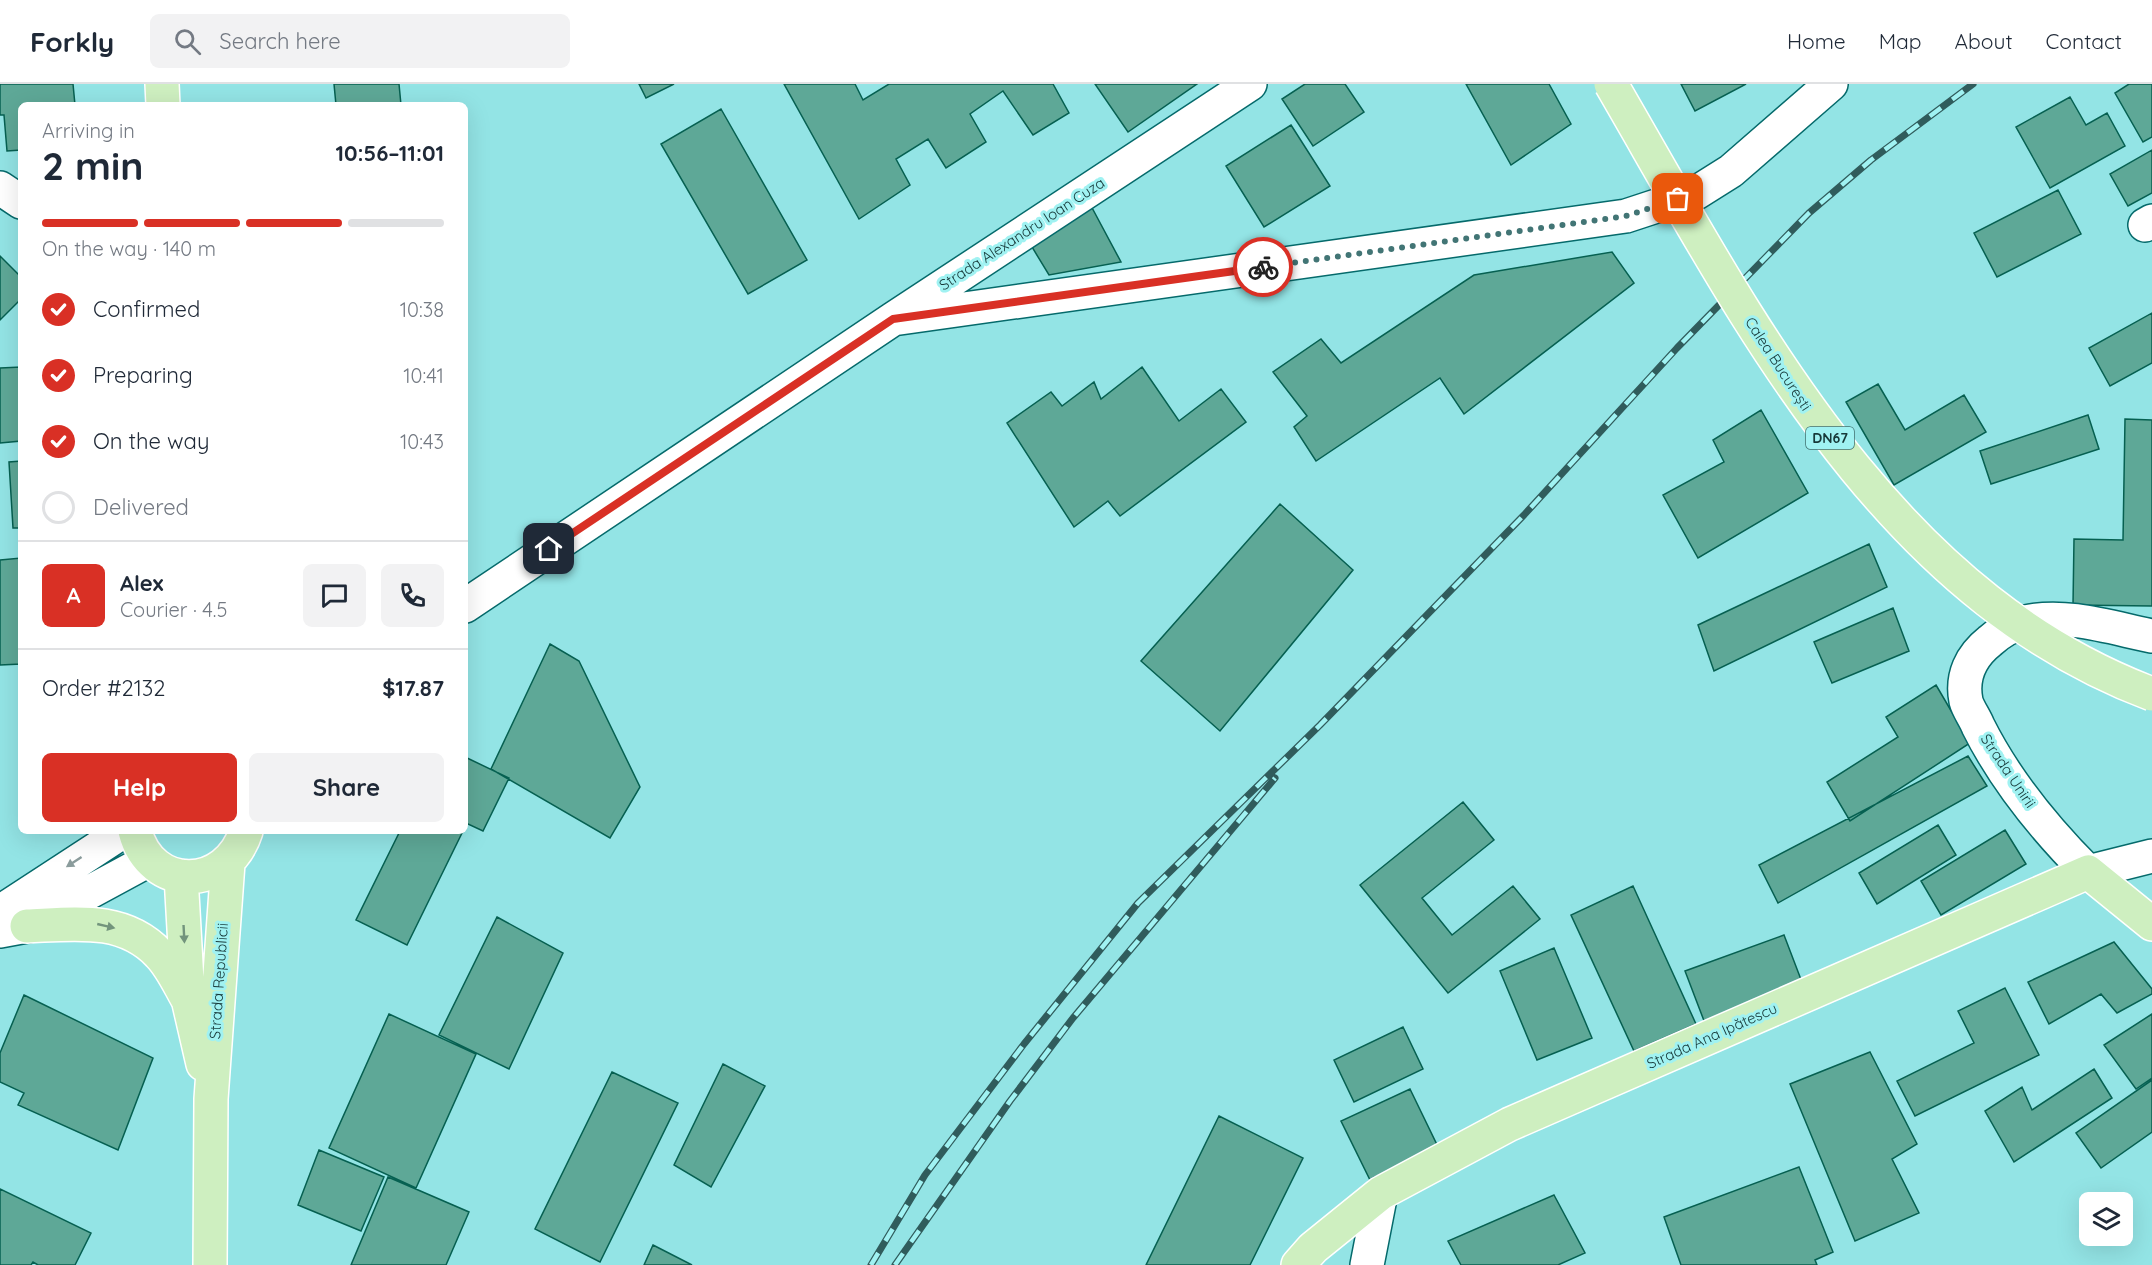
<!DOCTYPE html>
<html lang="en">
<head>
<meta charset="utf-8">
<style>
  :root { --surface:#fff; --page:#f2f2f3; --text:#1f2937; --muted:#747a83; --line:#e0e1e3; --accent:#d93025 }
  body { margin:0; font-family:Quicksand,sans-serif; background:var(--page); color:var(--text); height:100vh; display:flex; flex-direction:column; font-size:22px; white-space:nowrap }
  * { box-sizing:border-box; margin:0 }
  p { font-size:20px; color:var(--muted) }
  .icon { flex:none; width:33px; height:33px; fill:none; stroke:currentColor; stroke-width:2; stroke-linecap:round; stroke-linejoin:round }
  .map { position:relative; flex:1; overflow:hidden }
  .panel { position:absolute; left:18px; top:18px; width:450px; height:732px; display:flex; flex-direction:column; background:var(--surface); border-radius:9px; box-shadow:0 6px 24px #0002 }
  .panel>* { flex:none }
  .tools { position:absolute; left:2079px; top:1108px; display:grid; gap:12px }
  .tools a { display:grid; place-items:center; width:54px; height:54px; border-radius:9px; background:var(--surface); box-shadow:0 6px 24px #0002; font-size:30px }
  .pin { position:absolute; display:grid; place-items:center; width:51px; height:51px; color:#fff; margin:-26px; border-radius:12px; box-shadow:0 3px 9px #0006 }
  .courier { position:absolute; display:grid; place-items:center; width:60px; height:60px; margin:-30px; border:4px solid #d93025; border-radius:50%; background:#fff; color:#222; box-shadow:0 2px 8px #0007 }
  .head em { font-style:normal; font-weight:700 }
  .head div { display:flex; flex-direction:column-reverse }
  .head { display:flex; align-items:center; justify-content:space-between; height:102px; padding:0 24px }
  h1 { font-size:39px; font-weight:700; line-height:45px }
  .bar { display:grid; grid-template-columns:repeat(4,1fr); gap:9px 6px; align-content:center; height:72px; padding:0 24px }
  .bar i { height:8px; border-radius:4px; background:var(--line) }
  .bar .on { background:var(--accent) }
  .bar p { grid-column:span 4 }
  .line { display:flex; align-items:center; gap:15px; padding:0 24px; border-top:2px solid var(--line) }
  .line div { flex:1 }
  .round { display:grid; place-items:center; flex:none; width:63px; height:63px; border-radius:9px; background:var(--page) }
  ol { padding:0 24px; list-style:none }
  li { display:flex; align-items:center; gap:18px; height:66px }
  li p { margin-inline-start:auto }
  li .icon { padding:6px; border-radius:50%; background:var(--accent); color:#fff; stroke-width:4 }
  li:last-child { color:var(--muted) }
  li i { width:33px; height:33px; border:3px solid var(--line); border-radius:50% }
  .action { display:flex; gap:12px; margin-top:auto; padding:12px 24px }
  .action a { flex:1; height:69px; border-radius:9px; background:var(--accent); color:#fff; font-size:24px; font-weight:700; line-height:69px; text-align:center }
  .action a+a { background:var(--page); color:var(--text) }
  header { display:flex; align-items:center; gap:36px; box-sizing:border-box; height:84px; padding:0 30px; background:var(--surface); border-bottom:2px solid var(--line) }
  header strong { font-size:28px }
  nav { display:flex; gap:33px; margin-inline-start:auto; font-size:21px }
  .search { width:420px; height:54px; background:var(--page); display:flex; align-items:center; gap:15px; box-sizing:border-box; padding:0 21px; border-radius:9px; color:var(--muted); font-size:22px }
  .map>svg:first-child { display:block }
</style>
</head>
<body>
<header>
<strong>Forkly</strong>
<div class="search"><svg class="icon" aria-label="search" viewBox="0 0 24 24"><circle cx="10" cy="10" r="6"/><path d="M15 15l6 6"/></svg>Search here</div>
<nav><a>Home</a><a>Map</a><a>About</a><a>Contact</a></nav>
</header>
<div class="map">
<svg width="2152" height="1181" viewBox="0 0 2152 1181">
  <rect width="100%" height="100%" fill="#93e4e5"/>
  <path fill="#5ea897" stroke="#066051" stroke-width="1.5" d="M 0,0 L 73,0 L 75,21 L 21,21 L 21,66 L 7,67 L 4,31 L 0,31 Z
    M 334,0 L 399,0 L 401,21 L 336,21 Z
    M 639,0 L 674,0 L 646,14 Z
    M 784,0 L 855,0 L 863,16 L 889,0 L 1053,0 L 1069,29 L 1033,51 L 1003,7 L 970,30 L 986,58 L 946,84 L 928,55 L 896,75 L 910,101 L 859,135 Z
    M 1095,0 L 1197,0 L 1128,48 Z
    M 1305,0 L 1345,0 L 1364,28 L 1313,62 L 1282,15 Z
    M 1466,0 L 1549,0 L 1571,40 L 1511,81 Z
    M 1681,0 L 1746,0 L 1695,27 Z
    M 2129,0 L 2152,0 L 2152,53 L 2143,58 L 2115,9 Z
    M 2070,13 L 2086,41 L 2107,29 L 2125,62 L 2050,104 L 2016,43 Z
    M 721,25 L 807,176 L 748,210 L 661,60 Z
    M 1291,41 L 1330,102 L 1264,143 L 1226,82 Z
    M 2152,66 L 2152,109 L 2128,122 L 2110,90 Z
    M 2058,106 L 2081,150 L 1997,193 L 1974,149 Z
    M 1090,120 L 1121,178 L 1049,191 L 1032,163 Z
    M 1612,168 L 1634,199 L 1464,330 L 1440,294 L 1316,377 L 1294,343 L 1307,332 L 1273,288 L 1321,255 L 1341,279 L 1474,191 Z
    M 0,172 L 21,193 L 21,215 L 0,236 Z
    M 2152,229 L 2152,279 L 2110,302 L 2089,264 Z
    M 21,283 L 21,357 L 0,359 L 0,284 Z
    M 1142,283 L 1179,337 L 1221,305 L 1246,338 L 1120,432 L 1108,417 L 1074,443 L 1007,339 L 1051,308 L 1062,322 L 1094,298 L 1101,315 Z
    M 1878,300 L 1905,346 L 1964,311 L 1986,348 L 1894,401 L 1846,318 Z
    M 1761,326 L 1808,409 L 1698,474 L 1663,411 L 1724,378 L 1713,356 Z
    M 2088,331 L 2099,365 L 1991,400 L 1980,367 Z
    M 2125,335 L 2152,336 L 2152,522 L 2073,521 L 2074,455 L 2123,456 Z
    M 21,377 L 21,444 L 13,444 L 9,378 Z
    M 1280,420 L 1353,486 L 1220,647 L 1141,577 Z
    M 1869,460 L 1887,503 L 1714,587 L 1698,541 Z
    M 21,474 L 21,580 L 0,581 L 0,476 Z
    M 1893,524 L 1909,567 L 1832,599 L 1814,558 Z
    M 550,560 L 579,577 L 640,703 L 610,754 L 491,685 Z
    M 1936,601 L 1970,659 L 1850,737 L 1827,698 L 1898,653 L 1886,633 Z
    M 1968,672 L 1987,702 L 1778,819 L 1759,781 Z
    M 465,673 L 509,694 L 483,747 L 466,739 L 465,742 Z
    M 1463,718 L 1494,756 L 1422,814 L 1452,851 L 1513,802 L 1540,835 L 1448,909 L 1360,801 Z
    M 1938,741 L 1956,771 L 1877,820 L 1859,789 Z
    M 2005,746 L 2026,780 L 1941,831 L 1921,797 Z
    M 400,747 L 463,747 L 407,861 L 356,836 Z
    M 1633,802 L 1696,940 L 1634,967 L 1571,831 Z
    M 497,833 L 563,869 L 509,985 L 439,951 Z
    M 1784,851 L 1805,906 L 1706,942 L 1685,887 Z
    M 2114,858 L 2152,905 L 2152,910 L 2117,929 L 2101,910 L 2049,940 L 2028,898 Z
    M 1554,864 L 1592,954 L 1537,976 L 1500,887 Z
    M 2005,904 L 2039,971 L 1915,1032 L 1897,997 L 1974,959 L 1958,927 Z
    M 24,911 L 153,974 L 118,1066 L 18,1021 L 24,1009 L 0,998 L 0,969 Z
    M 389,930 L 476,970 L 416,1104 L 329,1064 Z
    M 2152,930 L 2152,994 L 2136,1005 L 2104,961 Z
    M 1403,943 L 1423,985 L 1354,1018 L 1334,976 Z
    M 1870,968 L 1917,1060 L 1892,1075 L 1919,1129 L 1855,1157 L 1790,1000 Z
    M 723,980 L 765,1002 L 711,1103 L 674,1081 Z
    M 2094,985 L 2112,1014 L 2014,1078 L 1985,1027 L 2022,1003 L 2032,1026 Z
    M 612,988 L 678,1019 L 600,1178 L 535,1145 Z
    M 2152,996 L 2152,1048 L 2101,1084 L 2076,1049 Z
    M 1410,1005 L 1440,1067 L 1372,1100 L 1341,1037 Z
    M 1219,1032 L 1303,1074 L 1250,1181 L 1146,1181 Z
    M 319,1066 L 384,1093 L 361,1147 L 298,1121 Z
    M 1799,1083 L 1833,1168 L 1815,1176 L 1817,1181 L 1681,1181 L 1664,1133 Z
    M 388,1093 L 469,1128 L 446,1181 L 351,1181 Z
    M 0,1105 L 91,1149 L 75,1181 L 38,1181 L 33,1178 L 31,1181 L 0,1181 Z
    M 1554,1111 L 1585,1169 L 1558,1181 L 1461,1181 L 1448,1157 Z
    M 653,1161 L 692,1181 L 644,1181 Z"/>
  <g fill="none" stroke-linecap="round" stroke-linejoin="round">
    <defs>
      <path id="minor" d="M 0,104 L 21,118
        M 2145,141 L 2152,137
        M 893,235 L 1626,132 L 1696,109 L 1731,87 L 1831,0
        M 465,522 L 893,235 L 1250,0
        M 2152,552 C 2112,544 2067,529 2025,538 C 2012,541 2000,548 1990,557 C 1971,572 1961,592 1966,617 C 1968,625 1975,634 1978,642 C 2005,696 2045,745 2088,788 L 2152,772
        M 0,828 L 124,747
        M 0,847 L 27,842 L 149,776
        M 1367,1181 L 1381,1109"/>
      <path id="major" d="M 162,0 L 163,21
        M 135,747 C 151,809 227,807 246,747
        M 181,792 L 188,915 L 203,980
        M 27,842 C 74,840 123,832 159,870 C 171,882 179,900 187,914
        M 210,1181 L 211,1015 L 228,779
        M 1298,1181 L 1313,1164 L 1381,1109 L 1510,1040 L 2088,788 L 2152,840"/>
    </defs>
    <use href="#minor" stroke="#056a6b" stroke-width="36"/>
    <use href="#major" stroke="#fff" stroke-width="36"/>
    <use href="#minor" stroke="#fff" stroke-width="33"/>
    <use href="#major" stroke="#ceefc0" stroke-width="33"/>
    <defs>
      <path id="rail" d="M 871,1181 L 925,1091 L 1024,960 L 1138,819 L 1320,641 L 1524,431 L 1677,264 L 1809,129 L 1871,76 L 1973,0
        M 895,1181 L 1010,1017 L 1073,934 L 1275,694"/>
    </defs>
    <use href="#rail" stroke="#305c5c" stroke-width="7"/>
    <use href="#rail" stroke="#a0f2f2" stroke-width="4.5" stroke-dasharray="14" stroke-linecap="butt"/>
    <defs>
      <path id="major-bridge" d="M 1611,0 C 1746,232 1883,509 2152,610"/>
    </defs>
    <use href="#major-bridge" stroke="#fff" stroke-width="36" stroke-linecap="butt"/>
    <use href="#major-bridge" stroke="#ceefc0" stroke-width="33"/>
  </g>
  <defs><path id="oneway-solid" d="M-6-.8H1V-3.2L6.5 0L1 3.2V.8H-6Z" transform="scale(1.5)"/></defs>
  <use fill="#8b9c9c" href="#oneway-solid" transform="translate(74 778) rotate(147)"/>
  <g fill="#72947c">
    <use href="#oneway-solid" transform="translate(106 842) rotate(13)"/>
    <use href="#oneway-solid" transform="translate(184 850) rotate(87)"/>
  </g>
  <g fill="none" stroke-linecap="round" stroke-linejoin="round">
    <path stroke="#427575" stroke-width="6" stroke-dasharray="0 10.8" d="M 1263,183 L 1626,132 L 1678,115"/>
    <path stroke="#d93025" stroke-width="8" d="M 549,465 L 893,235 L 1263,183"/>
  </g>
  <g text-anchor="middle" stroke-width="6" stroke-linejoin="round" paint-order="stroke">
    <rect fill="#a0f2f2" stroke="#407070" stroke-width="1.5" x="1806" y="343" width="48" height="22" rx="4.5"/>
    <g font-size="14" font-weight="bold" fill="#173939">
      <text x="1830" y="359">DN67</text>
    </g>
    <g font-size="15" fill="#173939" stroke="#a0f2f2">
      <text transform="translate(1022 150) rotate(-33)" y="5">Strada Alexandru Ioan Cuza</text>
      <text transform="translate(1778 280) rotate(57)" y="5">Calea București</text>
      <text transform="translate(2008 687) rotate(56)" y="5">Strada Unirii</text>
      <text transform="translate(219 897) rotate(-86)" y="5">Strada Republicii</text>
      <text transform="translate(1712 952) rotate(-24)" y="5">Strada Ana Ipătescu</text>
    </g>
  </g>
</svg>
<div class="tools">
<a><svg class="icon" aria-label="layers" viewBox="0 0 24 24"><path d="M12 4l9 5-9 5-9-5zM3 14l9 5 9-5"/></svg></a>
</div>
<div class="pin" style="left:1678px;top:115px;background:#ea580c"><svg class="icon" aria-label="bag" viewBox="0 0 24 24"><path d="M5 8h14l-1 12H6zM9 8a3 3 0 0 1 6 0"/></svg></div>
<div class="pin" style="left:549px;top:465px;background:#1f2937"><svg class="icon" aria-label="home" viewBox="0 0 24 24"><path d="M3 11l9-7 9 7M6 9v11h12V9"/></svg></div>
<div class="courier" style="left:1263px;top:183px"><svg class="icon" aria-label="bike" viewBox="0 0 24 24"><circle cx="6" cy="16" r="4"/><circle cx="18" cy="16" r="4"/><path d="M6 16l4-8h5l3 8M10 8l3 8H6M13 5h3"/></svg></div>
<section class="panel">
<div class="head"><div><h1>2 min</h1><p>Arriving in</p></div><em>10:56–11:01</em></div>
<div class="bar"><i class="on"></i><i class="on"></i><i class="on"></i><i></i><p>On the way · 140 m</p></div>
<ol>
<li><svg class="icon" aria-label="check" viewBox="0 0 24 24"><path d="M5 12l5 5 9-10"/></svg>Confirmed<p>10:38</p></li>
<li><svg class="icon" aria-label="check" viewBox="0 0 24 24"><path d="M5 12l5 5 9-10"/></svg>Preparing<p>10:41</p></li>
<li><svg class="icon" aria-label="check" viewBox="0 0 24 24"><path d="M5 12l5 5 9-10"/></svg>On the way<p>10:43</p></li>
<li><i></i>Delivered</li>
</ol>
<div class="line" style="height:108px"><b class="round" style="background:var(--accent);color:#fff">A</b><div><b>Alex</b><p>Courier · 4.5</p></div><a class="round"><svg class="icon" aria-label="chat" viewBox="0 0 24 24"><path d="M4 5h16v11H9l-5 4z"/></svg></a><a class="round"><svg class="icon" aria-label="phone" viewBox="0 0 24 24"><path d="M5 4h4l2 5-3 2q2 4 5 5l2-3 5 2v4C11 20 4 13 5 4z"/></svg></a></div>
<div class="line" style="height:78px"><div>Order #2132</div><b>$17.87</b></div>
<div class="action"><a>Help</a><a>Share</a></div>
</section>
</div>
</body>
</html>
